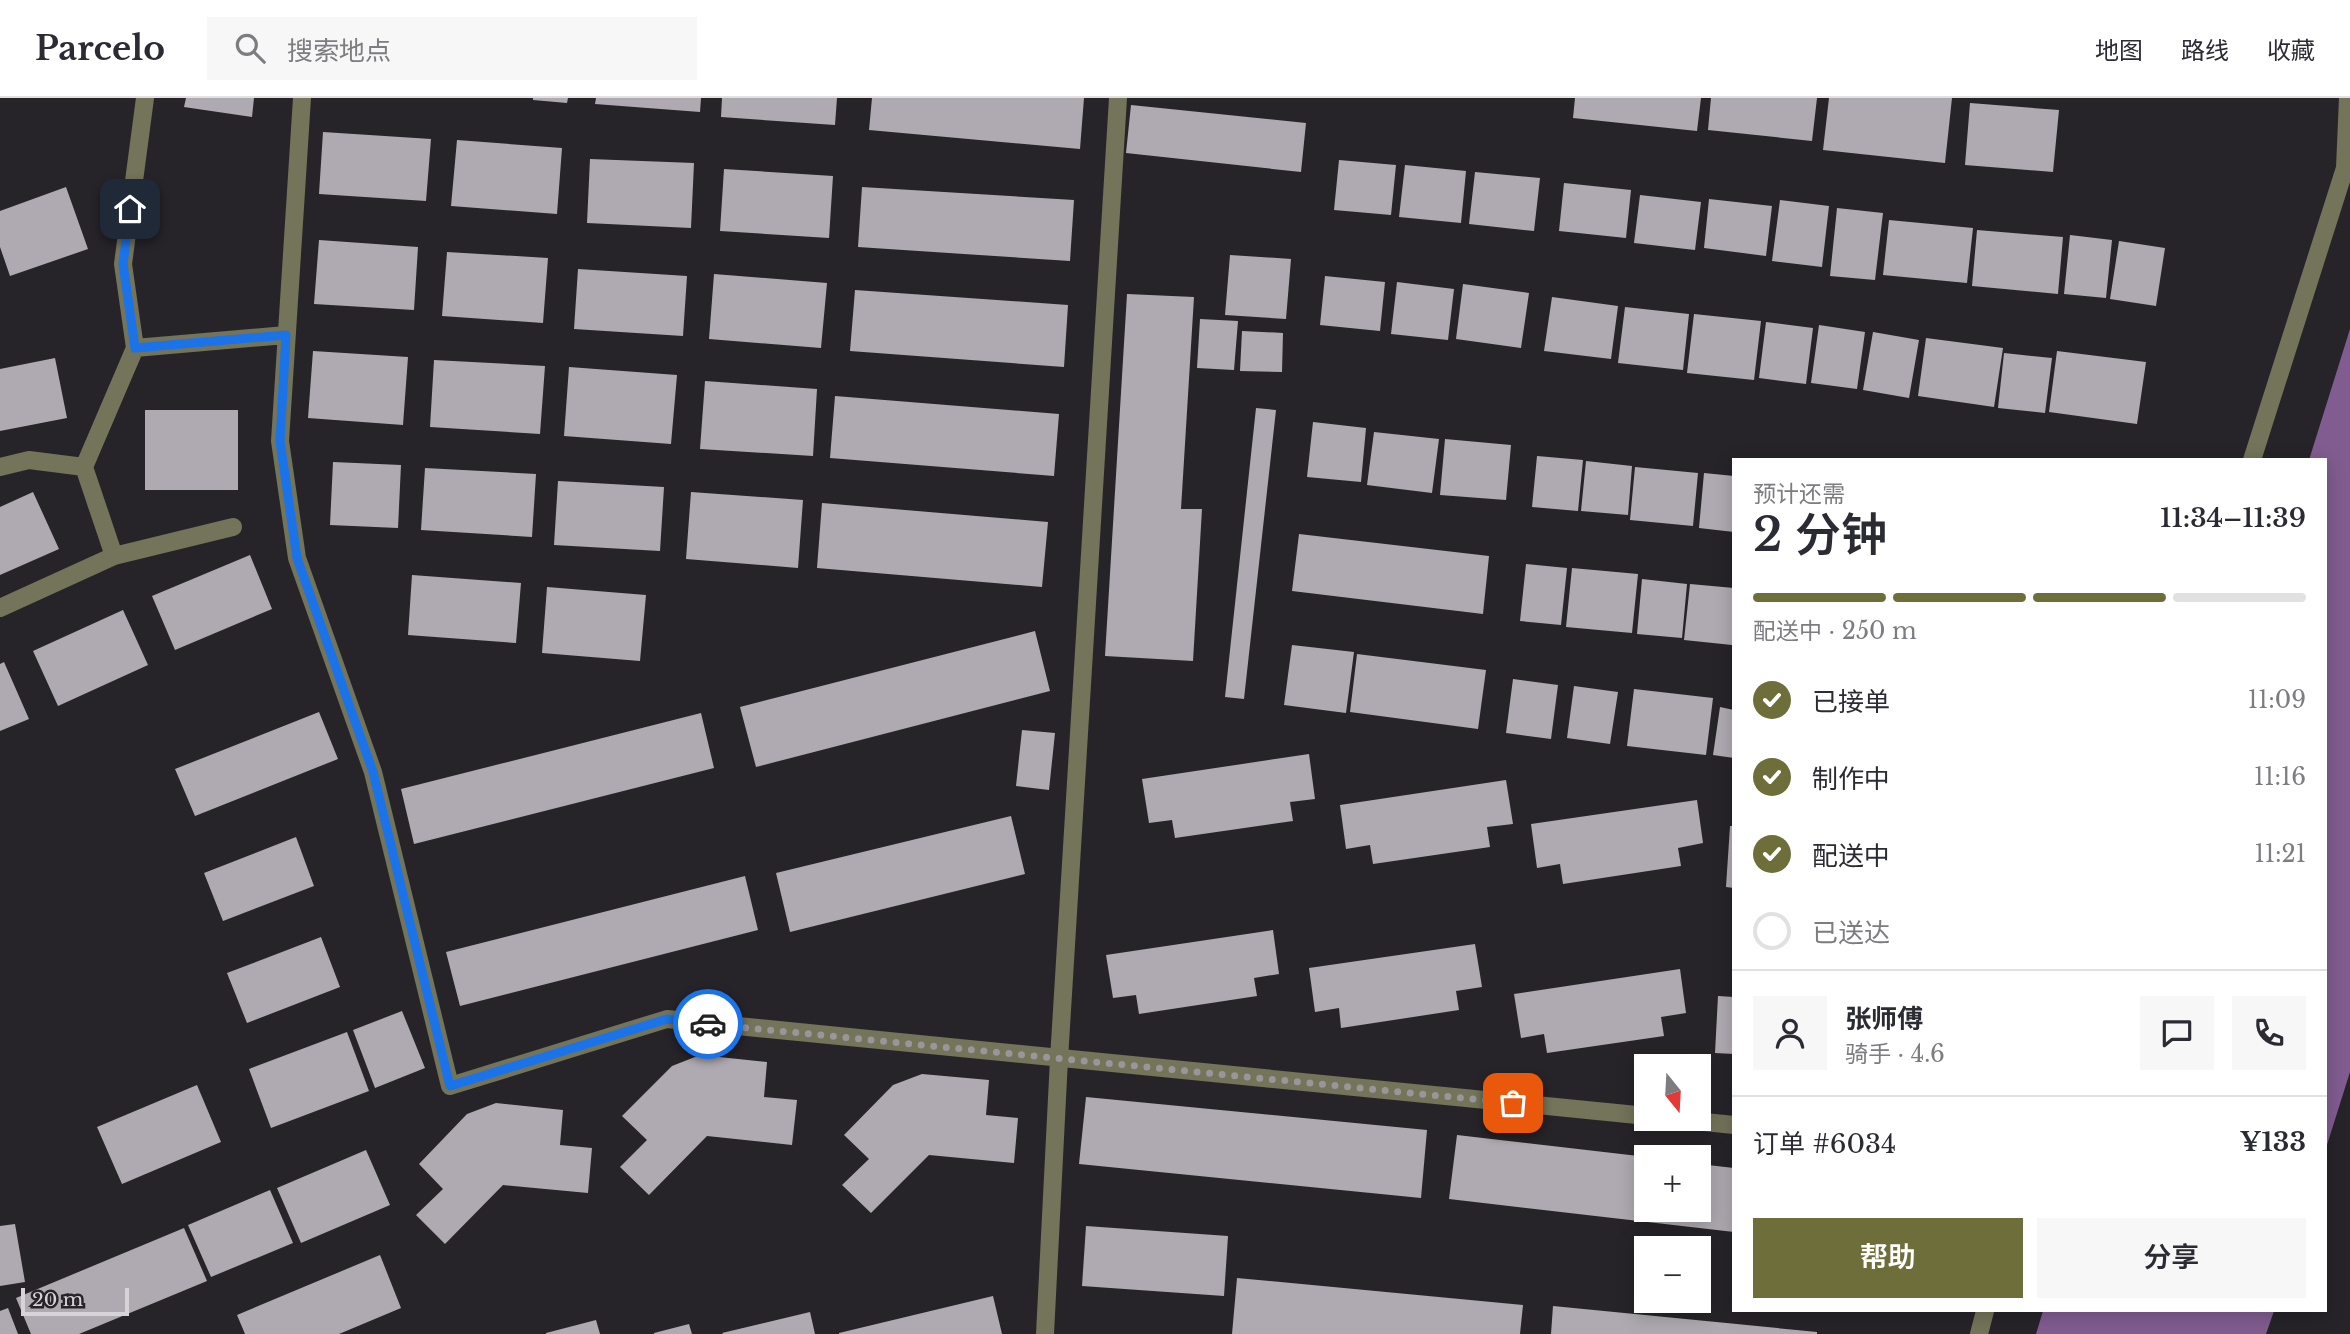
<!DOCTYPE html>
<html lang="zh">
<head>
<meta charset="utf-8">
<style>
  :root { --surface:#fff; --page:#f7f7f7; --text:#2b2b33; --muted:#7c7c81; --line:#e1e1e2; --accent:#6d6e3a }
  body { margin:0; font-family:"Libre Baskerville","Noto Sans SC",serif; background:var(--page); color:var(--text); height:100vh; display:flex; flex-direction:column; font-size:26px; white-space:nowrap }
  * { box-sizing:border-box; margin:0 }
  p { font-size:23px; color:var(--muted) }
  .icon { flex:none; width:38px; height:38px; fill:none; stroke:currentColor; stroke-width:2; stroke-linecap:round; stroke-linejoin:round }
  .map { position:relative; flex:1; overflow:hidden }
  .details { position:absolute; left:1732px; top:360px; width:595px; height:854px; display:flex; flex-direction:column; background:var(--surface); border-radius:0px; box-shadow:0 4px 18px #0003 }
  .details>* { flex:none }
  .needle { width:46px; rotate:162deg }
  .fabs { position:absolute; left:1634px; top:956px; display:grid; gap:14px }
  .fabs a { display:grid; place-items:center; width:77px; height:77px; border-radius:0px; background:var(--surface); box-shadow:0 4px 18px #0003; font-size:35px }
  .scale { position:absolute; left:21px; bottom:18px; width:108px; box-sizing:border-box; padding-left:7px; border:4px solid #d6d4d7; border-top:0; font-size:19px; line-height:24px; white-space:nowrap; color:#d6d4d7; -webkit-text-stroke:5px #272429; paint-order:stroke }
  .pin { position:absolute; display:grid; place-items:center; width:60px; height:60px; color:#fff; margin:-30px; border-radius:14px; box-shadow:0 4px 10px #0006 }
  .courier { position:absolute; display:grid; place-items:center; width:70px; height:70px; margin:-35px; border:5px solid #1a73e8; border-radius:50%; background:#fff; color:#222; box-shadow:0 2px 9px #0007 }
  .summary em { font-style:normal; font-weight:600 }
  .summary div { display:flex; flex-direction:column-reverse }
  .summary { display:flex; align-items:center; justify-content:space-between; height:119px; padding:0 21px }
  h1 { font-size:46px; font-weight:600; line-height:52px }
  .bar { display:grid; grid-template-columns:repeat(4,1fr); gap:10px 7px; align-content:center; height:84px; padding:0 21px }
  .bar i { height:9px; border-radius:5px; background:var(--line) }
  .bar .on { background:var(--accent) }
  .bar p { grid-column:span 4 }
  .line { display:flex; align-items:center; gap:18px; padding:0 21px; border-top:2px solid var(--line) }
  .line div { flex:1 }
  .round { display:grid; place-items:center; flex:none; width:74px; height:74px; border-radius:0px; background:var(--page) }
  ol { padding:0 21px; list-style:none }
  li { display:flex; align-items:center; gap:21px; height:77px }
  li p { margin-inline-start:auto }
  li .icon { padding:7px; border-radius:50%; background:var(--accent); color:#fff; stroke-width:4 }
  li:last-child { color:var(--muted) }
  li i { width:38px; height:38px; border:4px solid var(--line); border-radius:50% }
  .primary-button { display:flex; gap:14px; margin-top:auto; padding:14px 21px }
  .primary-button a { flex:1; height:80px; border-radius:0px; background:var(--accent); color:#fff; font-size:28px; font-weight:600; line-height:80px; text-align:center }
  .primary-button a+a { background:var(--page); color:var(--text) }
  header { display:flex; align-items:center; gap:42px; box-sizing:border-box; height:98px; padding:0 35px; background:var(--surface); border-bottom:2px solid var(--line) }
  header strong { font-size:33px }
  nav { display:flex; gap:38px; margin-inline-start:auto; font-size:24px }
  .search { width:490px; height:63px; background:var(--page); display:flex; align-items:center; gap:18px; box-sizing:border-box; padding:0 24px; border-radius:0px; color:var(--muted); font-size:26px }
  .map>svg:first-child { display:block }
</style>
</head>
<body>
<header>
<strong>Parcelo</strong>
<div class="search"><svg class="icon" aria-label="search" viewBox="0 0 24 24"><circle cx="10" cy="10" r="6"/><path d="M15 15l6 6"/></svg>搜索地点</div>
<nav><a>地图</a><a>路线</a><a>收藏</a></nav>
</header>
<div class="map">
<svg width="2350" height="1236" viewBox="0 0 2350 1236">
  <rect width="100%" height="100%" fill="#272429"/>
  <path fill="#815c90" d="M 2350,231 L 2350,974 L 2326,1050 L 2326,362 L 2309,362 Z
    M 2043,1213 L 2274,1213 L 2266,1236 L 2036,1236 Z"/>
  <path fill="#afaab1" d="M 186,0 L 254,0 L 252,19 L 184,9 Z
    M 533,0 L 568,0 L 567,5 L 533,2 Z
    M 596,0 L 701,0 L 700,14 L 595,6 Z
    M 722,0 L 837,0 L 835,27 L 721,19 Z
    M 872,0 L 1084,0 L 1080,51 L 869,32 Z
    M 1575,0 L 1701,0 L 1697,33 L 1573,20 Z
    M 1711,0 L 1817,0 L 1812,43 L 1708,32 Z
    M 1829,0 L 1952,0 L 1945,65 L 1823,52 Z
    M 1970,5 L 2059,12 L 2053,74 L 1965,67 Z
    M 1131,7 L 1306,25 L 1301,74 L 1126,55 Z
    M 323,34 L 431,41 L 426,103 L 319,96 Z
    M 457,42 L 562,50 L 557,116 L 451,108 Z
    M 590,61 L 694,65 L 691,130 L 587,125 Z
    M 1339,62 L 1396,67 L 1391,117 L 1334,112 Z
    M 1405,67 L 1466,73 L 1461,125 L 1399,119 Z
    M 724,71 L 833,78 L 829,140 L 720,133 Z
    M 1475,74 L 1540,80 L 1534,133 L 1469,126 Z
    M 1564,85 L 1631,92 L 1626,140 L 1559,133 Z
    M 66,89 L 88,151 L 10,178 L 0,149 L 0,113 Z
    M 862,89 L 1074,102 L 1070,163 L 858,149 Z
    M 1640,97 L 1701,104 L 1695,152 L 1634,145 Z
    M 1709,101 L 1772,108 L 1766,158 L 1704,150 Z
    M 1780,102 L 1829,108 L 1822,169 L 1772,163 Z
    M 1837,110 L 1883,115 L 1875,182 L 1830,178 Z
    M 1889,122 L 1973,130 L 1967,185 L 1883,177 Z
    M 1977,132 L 2063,139 L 2058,196 L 1972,188 Z
    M 2070,137 L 2112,142 L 2106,200 L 2064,196 Z
    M 319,142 L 418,149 L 414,212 L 314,206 Z
    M 2119,143 L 2165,150 L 2156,208 L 2110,201 Z
    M 447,154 L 548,160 L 543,225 L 442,218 Z
    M 1230,157 L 1291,161 L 1286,221 L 1225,217 Z
    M 578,171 L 687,178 L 683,238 L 574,231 Z
    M 714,176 L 827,185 L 821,250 L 709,241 Z
    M 1325,178 L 1385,184 L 1380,233 L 1320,227 Z
    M 1397,184 L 1454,191 L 1448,242 L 1391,236 Z
    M 1463,186 L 1529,195 L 1521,250 L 1456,241 Z
    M 855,192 L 1068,207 L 1064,269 L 850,253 Z
    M 1127,196 L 1194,199 L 1181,411 L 1202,411 L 1193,563 L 1105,558 Z
    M 1552,199 L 1618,208 L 1611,261 L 1544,253 Z
    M 1625,209 L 1689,216 L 1683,272 L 1618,265 Z
    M 1694,216 L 1761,223 L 1754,282 L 1687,275 Z
    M 1200,221 L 1238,223 L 1234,272 L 1197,270 Z
    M 1766,224 L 1813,230 L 1806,286 L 1759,280 Z
    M 1819,227 L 1865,234 L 1857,291 L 1811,285 Z
    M 1242,233 L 1283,235 L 1282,274 L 1240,273 Z
    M 1873,234 L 1919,242 L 1909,300 L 1863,292 Z
    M 1926,240 L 2003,250 L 1994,309 L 1918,298 Z
    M 313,253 L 408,259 L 403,327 L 308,320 Z
    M 2057,253 L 2146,264 L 2137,326 L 2049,314 Z
    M 2004,255 L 2052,260 L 2045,315 L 1998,310 Z
    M 55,260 L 67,320 L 0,333 L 0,271 Z
    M 434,262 L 545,268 L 540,336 L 430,329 Z
    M 569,269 L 677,277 L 671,346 L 564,338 Z
    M 705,283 L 817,291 L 813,358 L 700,351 Z
    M 835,298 L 1059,316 L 1054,378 L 830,360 Z
    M 1256,310 L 1276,312 L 1244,601 L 1225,599 Z
    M 145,312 L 238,312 L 238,392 L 145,392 Z
    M 1313,324 L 1366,330 L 1361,384 L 1307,379 Z
    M 1374,334 L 1439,341 L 1432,395 L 1367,387 Z
    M 1445,341 L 1511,347 L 1506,402 L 1440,397 Z
    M 1537,358 L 1583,362 L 1578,413 L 1532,409 Z
    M 1586,363 L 1632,368 L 1628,417 L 1581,413 Z
    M 333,364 L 401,367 L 398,430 L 330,427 Z
    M 1635,369 L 1698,375 L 1693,428 L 1630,422 Z
    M 425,370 L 536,376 L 532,439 L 421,432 Z
    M 1704,375 L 1734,378 L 1734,434 L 1699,430 Z
    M 558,383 L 664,389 L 660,453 L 554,447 Z
    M 33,394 L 59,451 L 0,477 L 0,409 Z
    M 691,394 L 803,402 L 798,470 L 686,461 Z
    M 822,405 L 1048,424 L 1042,489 L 817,470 Z
    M 1299,436 L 1489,458 L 1483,516 L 1292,493 Z
    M 250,457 L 272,511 L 175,552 L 152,498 Z
    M 1526,466 L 1567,470 L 1561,527 L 1520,523 Z
    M 1572,470 L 1638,476 L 1632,535 L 1566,529 Z
    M 412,477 L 521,485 L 516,545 L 408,537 Z
    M 1642,481 L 1687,486 L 1682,540 L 1637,536 Z
    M 1690,486 L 1734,490 L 1732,547 L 1684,542 Z
    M 547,489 L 646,497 L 640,563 L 542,555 Z
    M 123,512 L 148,567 L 58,608 L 33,553 Z
    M 1035,533 L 1050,593 L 756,669 L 740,609 Z
    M 1292,547 L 1354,554 L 1346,615 L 1284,607 Z
    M 1357,556 L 1486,572 L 1478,631 L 1350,614 Z
    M 4,564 L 29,621 L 0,633 L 0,566 Z
    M 1513,581 L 1558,587 L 1551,641 L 1506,635 Z
    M 1574,588 L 1618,594 L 1610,646 L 1567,640 Z
    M 1634,591 L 1713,600 L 1706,657 L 1627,648 Z
    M 1720,609 L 1734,612 L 1734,660 L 1713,657 Z
    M 319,614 L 338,661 L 195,718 L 175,671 Z
    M 701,615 L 714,670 L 414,746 L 401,691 Z
    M 1022,632 L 1055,635 L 1049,692 L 1016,688 Z
    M 1309,656 L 1315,701 L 1290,704 L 1293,723 L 1175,740 L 1172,722 L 1149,725 L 1142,681 Z
    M 1506,682 L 1513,726 L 1487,729 L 1490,749 L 1373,766 L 1370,747 L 1346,751 L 1340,707 Z
    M 1697,702 L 1703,745 L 1678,750 L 1681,768 L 1563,786 L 1560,766 L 1537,770 L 1531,726 Z
    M 1011,718 L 1025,776 L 790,834 L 776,775 Z
    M 1730,728 L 1734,728 L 1734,790 L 1726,789 Z
    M 296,739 L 314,788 L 223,823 L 204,775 Z
    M 745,778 L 758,832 L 460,908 L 446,854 Z
    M 1273,832 L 1279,876 L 1254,880 L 1257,898 L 1139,916 L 1136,897 L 1113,900 L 1106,857 Z
    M 321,839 L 340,889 L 247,925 L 227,875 Z
    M 1475,846 L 1482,889 L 1456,893 L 1459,912 L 1341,930 L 1339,910 L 1315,914 L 1309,870 Z
    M 1680,871 L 1686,915 L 1661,919 L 1664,938 L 1547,955 L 1544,936 L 1521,940 L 1514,896 Z
    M 1718,898 L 1734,899 L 1734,956 L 1715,955 Z
    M 402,913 L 425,970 L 375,990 L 353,932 Z
    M 347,934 L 369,993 L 271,1030 L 249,971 Z
    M 700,957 L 767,964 L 764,999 L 797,1002 L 792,1047 L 707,1038 L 649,1097 L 620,1069 L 647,1042 L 622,1018 L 672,968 Z
    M 922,976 L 989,982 L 986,1017 L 1018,1020 L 1014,1065 L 929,1057 L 871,1115 L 842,1087 L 869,1061 L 844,1037 L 893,987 Z
    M 197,987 L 221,1044 L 122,1086 L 97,1029 Z
    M 1086,999 L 1427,1032 L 1421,1100 L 1079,1066 Z
    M 496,1005 L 563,1012 L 560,1047 L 592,1050 L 588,1095 L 503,1087 L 445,1146 L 416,1117 L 443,1091 L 419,1066 L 467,1016 Z
    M 1457,1037 L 1647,1059 L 1647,1111 L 1699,1111 L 1699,1066 L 1734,1070 L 1734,1134 L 1449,1101 Z
    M 366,1052 L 390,1107 L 301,1145 L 277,1090 Z
    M 270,1092 L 293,1145 L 211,1179 L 188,1127 Z
    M 15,1126 L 25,1184 L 0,1188 L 0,1128 Z
    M 1086,1128 L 1228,1138 L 1224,1198 L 1082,1188 Z
    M 184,1130 L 207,1183 L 79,1236 L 31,1236 L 16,1200 Z
    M 380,1157 L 401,1210 L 339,1236 L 245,1236 L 237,1217 Z
    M 1237,1180 L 1523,1207 L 1520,1236 L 1232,1236 Z
    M 993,1198 L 1002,1236 L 839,1236 L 839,1235 Z
    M 1553,1208 L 1817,1234 L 1817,1236 L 1551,1236 Z
    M 8,1210 L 18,1236 L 0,1236 L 0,1213 Z
    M 810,1214 L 815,1236 L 723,1236 L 722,1235 Z
    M 596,1222 L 600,1236 L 546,1236 L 546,1235 Z
    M 689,1226 L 692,1236 L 654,1236 L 654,1235 Z"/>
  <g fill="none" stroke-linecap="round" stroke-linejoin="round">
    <path stroke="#737459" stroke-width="18" d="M 302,0 L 280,343 L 297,460 L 373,674 L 450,988 L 667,921 L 1647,1018
      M 135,250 L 286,237
      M 2252,362 L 2345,70 L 2348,0
      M 0,369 L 29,362 L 84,369 L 114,458
      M 84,369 L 135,250 L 123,166 L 145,0
      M 0,510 L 114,458 L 233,429
      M 1665,1020 L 1734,1027
      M 1045,1236 L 1059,961 L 1118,0
      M 1979,1236 L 1985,1213"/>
  </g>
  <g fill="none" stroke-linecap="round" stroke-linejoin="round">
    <path stroke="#99969a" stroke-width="7" stroke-dasharray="0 12.6" d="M 708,926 L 1513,1005"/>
    <path stroke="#1a73e8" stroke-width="9" d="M 130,111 L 123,166 L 135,250 L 286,237 L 280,343 L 297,460 L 373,674 L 450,988 L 667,921 L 708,926"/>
  </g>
</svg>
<div class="fabs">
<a><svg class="needle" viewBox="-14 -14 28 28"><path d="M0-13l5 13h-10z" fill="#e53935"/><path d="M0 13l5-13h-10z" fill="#7c7c81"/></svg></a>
<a>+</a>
<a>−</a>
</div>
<div class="scale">20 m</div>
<div class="pin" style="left:1513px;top:1005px;background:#ea580c"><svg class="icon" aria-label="bag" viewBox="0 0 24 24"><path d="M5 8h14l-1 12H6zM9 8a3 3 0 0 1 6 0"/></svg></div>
<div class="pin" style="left:130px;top:111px;background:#1f2937"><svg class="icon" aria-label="home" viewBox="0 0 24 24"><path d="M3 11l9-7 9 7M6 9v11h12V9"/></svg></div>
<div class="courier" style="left:708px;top:926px"><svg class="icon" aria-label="car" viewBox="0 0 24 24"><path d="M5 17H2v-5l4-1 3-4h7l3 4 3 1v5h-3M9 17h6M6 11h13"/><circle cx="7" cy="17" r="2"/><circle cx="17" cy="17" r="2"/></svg></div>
<section class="details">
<div class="summary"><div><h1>2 分钟</h1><p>预计还需</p></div><em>11:34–11:39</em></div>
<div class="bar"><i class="on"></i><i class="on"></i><i class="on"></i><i></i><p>配送中 · 250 m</p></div>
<ol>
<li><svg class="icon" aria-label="check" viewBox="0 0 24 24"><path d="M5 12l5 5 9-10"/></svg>已接单<p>11:09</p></li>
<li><svg class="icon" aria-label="check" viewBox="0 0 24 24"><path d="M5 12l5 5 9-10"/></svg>制作中<p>11:16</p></li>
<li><svg class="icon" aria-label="check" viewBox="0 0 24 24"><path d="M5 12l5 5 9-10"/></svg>配送中<p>11:21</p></li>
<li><i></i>已送达</li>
</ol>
<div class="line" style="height:126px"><a class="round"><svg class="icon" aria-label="person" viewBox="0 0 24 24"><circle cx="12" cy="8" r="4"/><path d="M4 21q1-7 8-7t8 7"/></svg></a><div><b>张师傅</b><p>骑手 · 4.6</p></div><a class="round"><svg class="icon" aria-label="chat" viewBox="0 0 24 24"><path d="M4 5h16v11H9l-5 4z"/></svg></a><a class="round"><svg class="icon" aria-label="phone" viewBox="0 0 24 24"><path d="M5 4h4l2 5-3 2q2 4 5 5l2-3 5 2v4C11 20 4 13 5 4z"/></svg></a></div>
<div class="line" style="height:91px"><div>订单 #6034</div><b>¥133</b></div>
<div class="primary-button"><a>帮助</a><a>分享</a></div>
</section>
</div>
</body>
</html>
